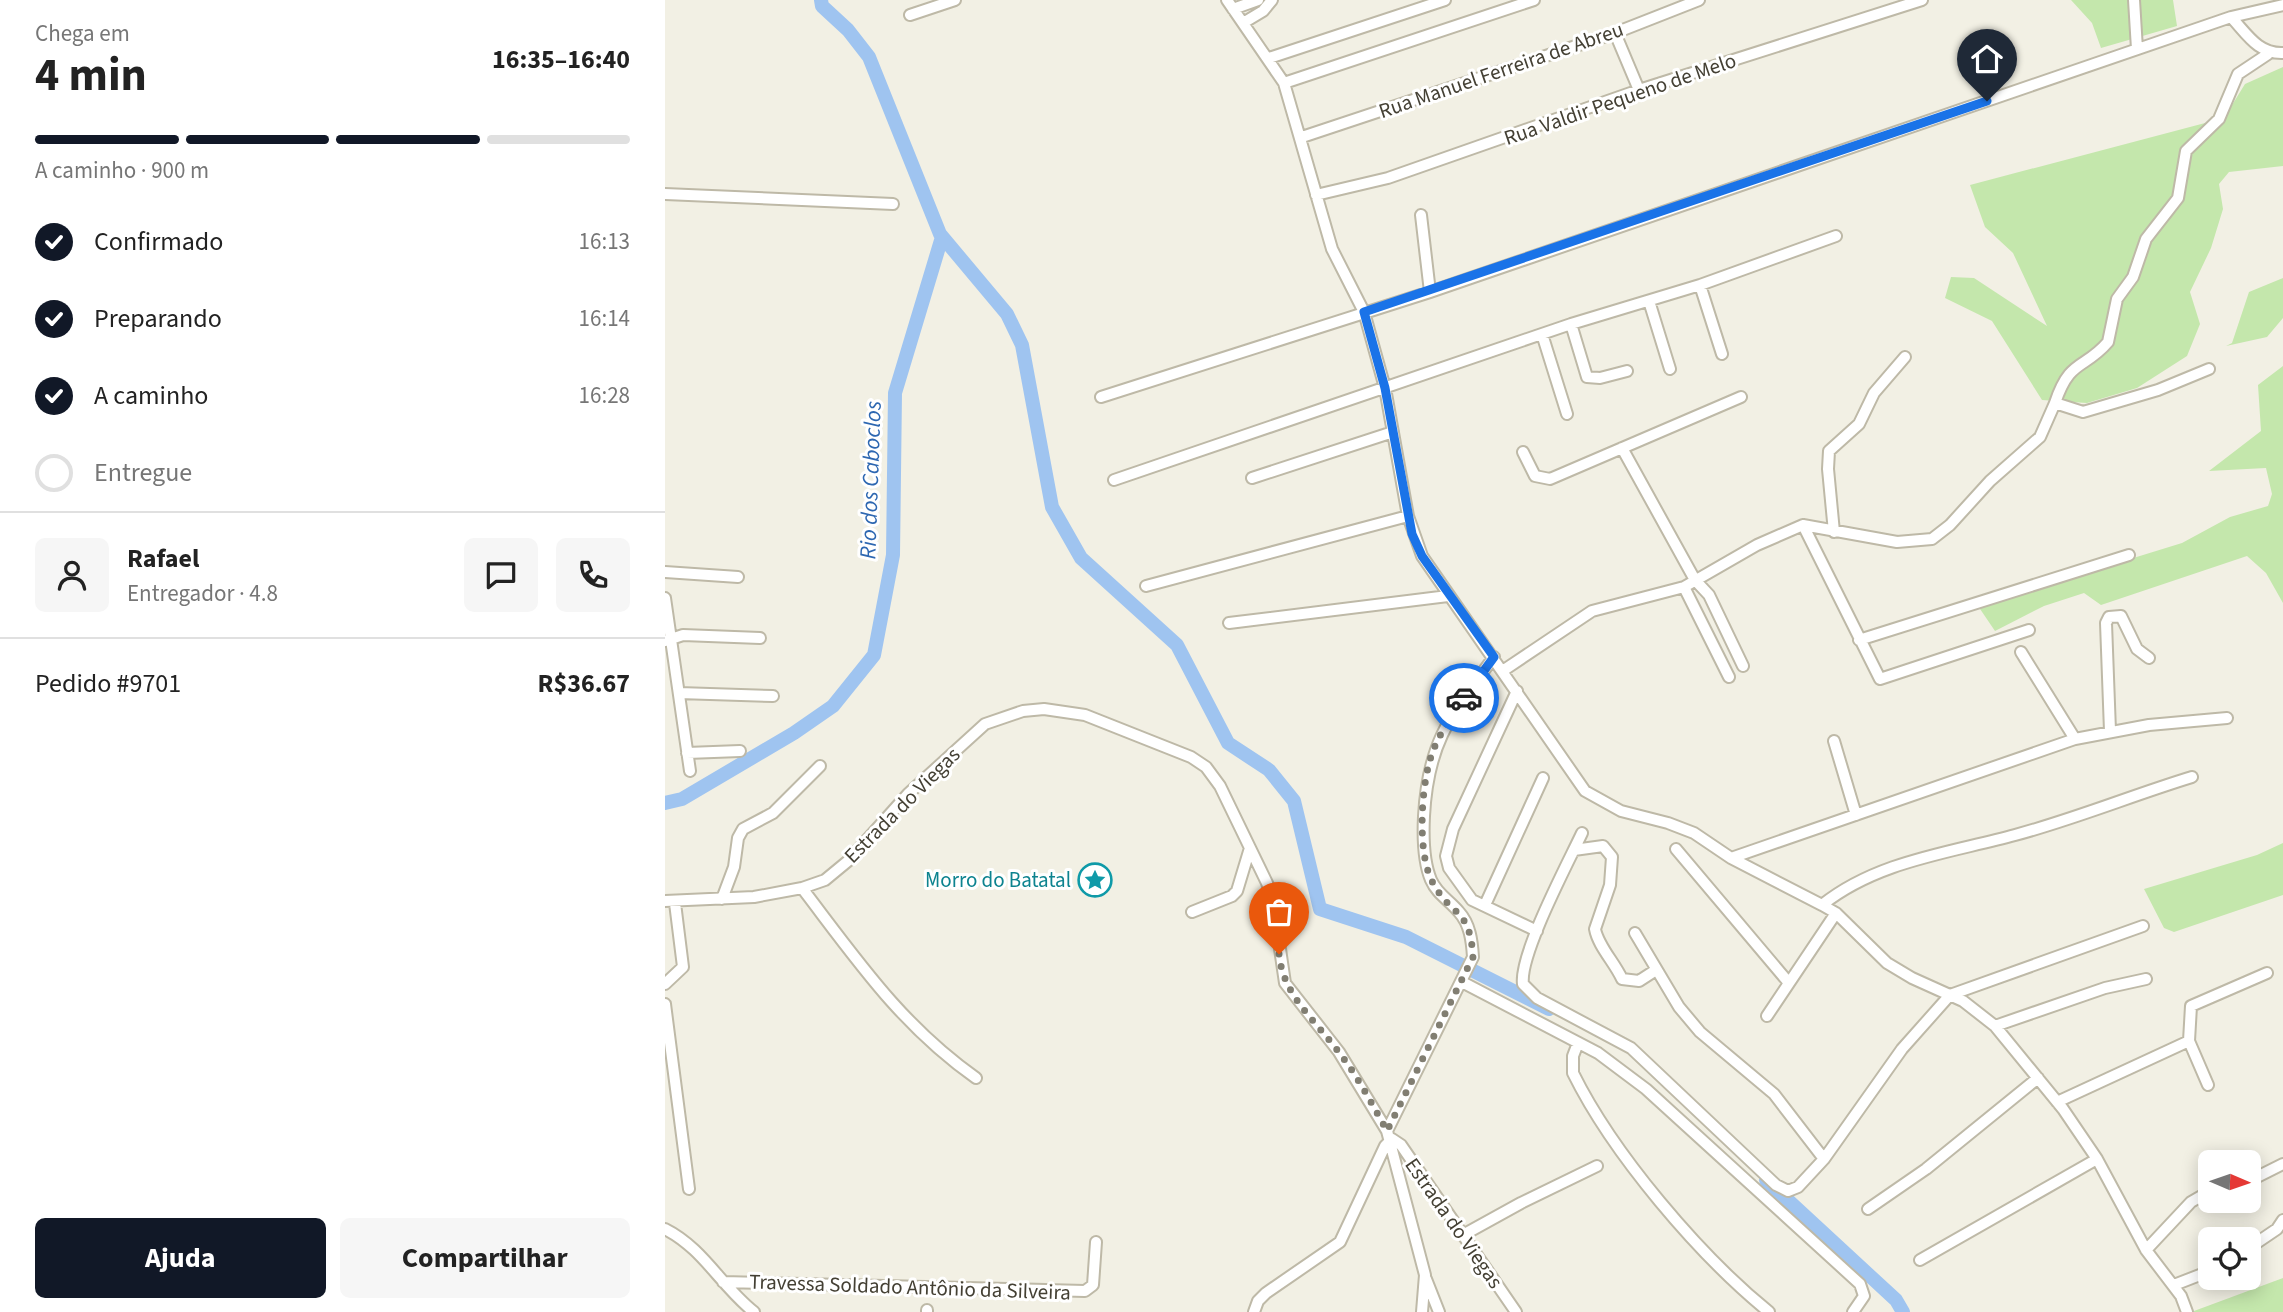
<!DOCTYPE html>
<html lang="pt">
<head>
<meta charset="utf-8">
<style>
  :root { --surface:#fff; --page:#f6f6f6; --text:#222; --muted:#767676; --line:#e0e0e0; --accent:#111827 }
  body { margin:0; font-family:"Source Sans 3",sans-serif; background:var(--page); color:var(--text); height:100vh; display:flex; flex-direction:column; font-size:26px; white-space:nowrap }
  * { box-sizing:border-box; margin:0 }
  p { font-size:23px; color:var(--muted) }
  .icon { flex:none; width:38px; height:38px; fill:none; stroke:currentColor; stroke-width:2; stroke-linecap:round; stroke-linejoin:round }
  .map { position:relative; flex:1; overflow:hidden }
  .drawer { display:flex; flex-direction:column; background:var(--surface); width:665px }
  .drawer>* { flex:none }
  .needle { width:46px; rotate:92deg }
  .fabs { position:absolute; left:1533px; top:1150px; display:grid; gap:14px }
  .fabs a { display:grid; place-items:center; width:63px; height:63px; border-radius:10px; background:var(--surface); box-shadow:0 4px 18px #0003; font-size:35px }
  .pin { position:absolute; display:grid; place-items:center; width:60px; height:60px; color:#fff; margin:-72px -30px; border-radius:50% 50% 50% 0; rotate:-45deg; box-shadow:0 0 7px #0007 }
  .pin .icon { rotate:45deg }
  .courier { position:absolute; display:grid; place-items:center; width:70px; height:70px; margin:-35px; border:5px solid #1a73e8; border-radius:50%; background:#fff; color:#222; box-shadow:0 2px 9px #0007 }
  .head em { font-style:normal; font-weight:700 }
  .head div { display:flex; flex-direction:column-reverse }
  .head { display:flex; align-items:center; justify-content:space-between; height:119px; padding:0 35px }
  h1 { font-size:46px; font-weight:700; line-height:52px }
  .bar { display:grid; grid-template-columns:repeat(4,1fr); gap:10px 7px; align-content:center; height:84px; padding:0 35px }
  .bar i { height:9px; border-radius:5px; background:var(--line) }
  .bar .current { background:var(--accent) }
  .bar p { grid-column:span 4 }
  .line { display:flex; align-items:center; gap:18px; padding:0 35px; border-top:2px solid var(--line) }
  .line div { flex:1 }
  .round { display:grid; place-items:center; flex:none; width:74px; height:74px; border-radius:10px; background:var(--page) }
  ol { padding:0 35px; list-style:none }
  li { display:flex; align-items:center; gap:21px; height:77px }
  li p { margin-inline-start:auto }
  li .icon { padding:7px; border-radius:50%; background:var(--accent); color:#fff; stroke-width:4 }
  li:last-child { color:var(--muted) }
  li i { width:38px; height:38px; border:4px solid var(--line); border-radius:50% }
  .button { display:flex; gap:14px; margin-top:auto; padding:14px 35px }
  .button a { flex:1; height:80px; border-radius:10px; background:var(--accent); color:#fff; font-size:28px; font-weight:700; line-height:80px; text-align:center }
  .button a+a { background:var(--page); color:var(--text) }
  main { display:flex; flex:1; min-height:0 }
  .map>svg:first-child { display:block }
</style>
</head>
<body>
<main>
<section class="drawer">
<div class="head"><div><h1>4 min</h1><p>Chega em</p></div><em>16:35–16:40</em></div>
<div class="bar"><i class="current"></i><i class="current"></i><i class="current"></i><i></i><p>A caminho · 900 m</p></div>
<ol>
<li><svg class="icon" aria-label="check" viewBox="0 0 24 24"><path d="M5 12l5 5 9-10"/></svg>Confirmado<p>16:13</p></li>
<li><svg class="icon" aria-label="check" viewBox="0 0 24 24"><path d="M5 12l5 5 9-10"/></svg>Preparando<p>16:14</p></li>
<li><svg class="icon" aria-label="check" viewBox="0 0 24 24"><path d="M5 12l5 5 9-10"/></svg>A caminho<p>16:28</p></li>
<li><i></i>Entregue</li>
</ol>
<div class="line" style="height:126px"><a class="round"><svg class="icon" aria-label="person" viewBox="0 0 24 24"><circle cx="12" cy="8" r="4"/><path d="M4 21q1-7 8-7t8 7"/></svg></a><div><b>Rafael</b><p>Entregador · 4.8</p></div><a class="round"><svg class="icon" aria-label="chat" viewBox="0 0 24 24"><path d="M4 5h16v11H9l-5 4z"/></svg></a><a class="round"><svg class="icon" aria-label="phone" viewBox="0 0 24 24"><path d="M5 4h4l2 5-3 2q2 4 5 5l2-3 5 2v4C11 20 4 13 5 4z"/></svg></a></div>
<div class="line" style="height:91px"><div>Pedido #9701</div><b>R$36.67</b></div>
<div class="button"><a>Ajuda</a><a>Compartilhar</a></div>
</section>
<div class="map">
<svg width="1618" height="1312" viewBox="0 0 1618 1312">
  <rect width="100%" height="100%" fill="#f2f0e4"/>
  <path fill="#c4e7ac" d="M 1406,0 L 1508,0 L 1512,26 L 1436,48 L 1427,23 Z
    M 1618,67 L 1618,166 L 1564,172 L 1554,184 L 1558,209 L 1546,248 L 1525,292 L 1535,324 L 1522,356 L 1472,388 L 1422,403 L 1377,400 L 1327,321 L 1280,298 L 1286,277 L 1309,278 L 1382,326 L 1348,253 L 1320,227 L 1305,185 L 1559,118 L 1580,84 Z
    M 1618,278 L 1618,318 L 1602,337 L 1561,346 L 1567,343 L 1584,292 Z
    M 1618,366 L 1618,603 L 1601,573 L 1582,556 L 1436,605 L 1419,593 L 1379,606 L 1330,631 L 1313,606 L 1517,543 L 1565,517 L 1603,506 L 1607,494 L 1601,468 L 1544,471 L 1596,431 L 1593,385 Z
    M 1618,843 L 1618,895 L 1509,932 L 1499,928 L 1479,889 L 1592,855 Z
    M 1618,1278 L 1618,1312 L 1529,1312 L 1529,1311 Z"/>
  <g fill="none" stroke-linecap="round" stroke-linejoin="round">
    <path stroke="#9fc4f0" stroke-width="14" d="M 156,0 L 157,6 L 183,30 L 204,57 L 275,234 L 342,314 L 357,345 L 387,507 L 416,558 L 512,645 L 563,743 L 604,770 L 629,801 L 655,909 L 741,937 L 884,1009
      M 0,803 L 17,799 L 129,733 L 168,706 L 209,655 L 228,555 L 230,393 L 277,237
      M 1101,1180 L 1231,1300 L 1238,1312"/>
    <defs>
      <path id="minor" d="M 562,0 L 619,83 L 667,249 L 699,312 L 720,388 L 743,516 L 757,556 L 920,791 L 956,811 L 1003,823 L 1029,833 L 1066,858 L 1157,905 L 1171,913 L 1222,963 L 1247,978 L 1298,1001 L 1330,1026 L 1398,1109 L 1432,1159 L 1481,1250 L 1516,1296 L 1522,1312
        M 1469,0 L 1472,49
        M 568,9 L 593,0
        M 245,15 L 290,0
        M 1566,17 L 1618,5
        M 578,23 L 598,11 L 607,0
        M 950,33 L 974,90
        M 604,58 L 780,0
        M 619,83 L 869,0
        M 637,137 L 950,33 L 1034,0
        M 0,194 L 228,204
        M 651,195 L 723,178 L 974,90 L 1257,0
        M 756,215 L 765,292
        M 1035,285 L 1057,354
        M 984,301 L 1005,369
        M 906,324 L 922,377 L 935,378 L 962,371
        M 877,334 L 902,414
        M 436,397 L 765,292 L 1566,17 C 1582,34 1593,54 1618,53
        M 1390,403 C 1405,358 1419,370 1443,342 L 1452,299 L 1468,277 L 1481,239 L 1513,198 L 1521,151 L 1554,119 L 1573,74 L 1603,54
        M 957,448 L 1030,580 L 1044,595 L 1078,666
        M 858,452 L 870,476 L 885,479 L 1076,397
        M 587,478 L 728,432
        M 449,480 L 906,324 L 1035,285 L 1171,236
        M 1138,525 L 1215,679 L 1364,630
        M 1169,532 L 1163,469 L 1164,451 L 1194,424 L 1209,393 L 1240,357
        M 0,572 L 73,577
        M 481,586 L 743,516
        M 1019,587 L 1064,677
        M 0,598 L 25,771
        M 564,623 L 783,596
        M 1194,640 L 1464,555
        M 0,641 L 18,635 L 95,638
        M 1356,652 L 1410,739
        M 839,670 L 927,611 L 1019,587 L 1092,545 L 1138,525 L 1232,542 L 1267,539 L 1285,525 L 1325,481 L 1375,437 L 1390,403 L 1418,412 L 1493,390 L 1544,369
        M 852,691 L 788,829 L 781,856 L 784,868 L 807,900 L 872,931
        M 14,693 L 108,696
        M 1445,731 L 1441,623 L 1444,617 L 1456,616 L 1472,649 L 1484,658
        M 1169,741 L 1191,815
        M 22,753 L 75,751
        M 917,833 C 903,863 854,955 858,984 L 872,998 L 966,1048 L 1111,1185 L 1123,1191 L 1133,1187 L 1159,1159 L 1237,1049 L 1285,995 L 1478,926
        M 1011,849 L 1124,983
        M 909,850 L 938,846 L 947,857 L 945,885 L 930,929 C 933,946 950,963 957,979 L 974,981 L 991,970
        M 1066,858 L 1410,739 L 1484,725 L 1562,718
        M 137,888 C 192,960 236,1025 311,1078
        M 57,899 L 69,867 L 73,838 L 78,829 L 108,813 L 155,766
        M 0,901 L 89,897 L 137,888 L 160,880 L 183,861 L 243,794 L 320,724 L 358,711 L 379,709 L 420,715 L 526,757 L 541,767 L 555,786 L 602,883 L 608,901 L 620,983 L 674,1052 L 722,1131 L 760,1275 L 757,1312
        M 820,905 L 878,778
        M 1157,905 C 1212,861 1284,853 1350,835 C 1410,819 1468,795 1527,777
        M 527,912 L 567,896 L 572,891 L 585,848
        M 970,933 L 1014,1007 L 1035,1032 L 1109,1094 L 1159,1159
        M 797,982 L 933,1053 L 981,1089 L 1195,1284 L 1199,1296 L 1188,1312
        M 0,984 L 18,967 L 10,903
        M 0,1004 L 24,1189
        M 1102,1016 L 1171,913
        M 1330,1026 L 1440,988 L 1481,979
        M 913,1043 L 908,1056 L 908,1073 C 948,1154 1034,1255 1104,1312
        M 1543,1085 L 1524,1041 L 1526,1006 L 1602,973
        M 1392,1102 L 1524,1041
        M 722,1131 L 808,957 C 807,941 805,924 794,912 C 784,900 772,894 766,880 C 758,861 758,836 759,816 C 763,741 786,715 829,657
        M 1584,1181 L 1618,1164
        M 1203,1209 L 1261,1169 L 1373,1078
        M 0,1229 C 38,1248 56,1286 89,1312
        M 798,1235 L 856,1203 L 932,1166
        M 1584,1248 L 1612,1229 L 1618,1220
        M 1481,1250 L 1526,1202 L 1545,1191
        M 1255,1260 L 1432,1159
        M 761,1279 L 774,1312
        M 58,1282 L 420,1291 L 428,1285 L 431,1242
        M 1509,1285 L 1545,1271
        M 262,1312 L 262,1310
        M 589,1312 L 593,1301 L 601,1293 L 675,1242 L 720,1146 L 727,1139 L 736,1145 L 851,1312"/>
    </defs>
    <use href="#minor" stroke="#beb9a7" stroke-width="14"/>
    <use href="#minor" stroke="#fff" stroke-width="10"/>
  </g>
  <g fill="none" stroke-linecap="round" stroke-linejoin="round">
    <path stroke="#817e72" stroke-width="7" stroke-dasharray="0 12.6" d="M 614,954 C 618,995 649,1019 673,1051 C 692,1075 707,1104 722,1131 L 808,957 C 805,907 787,918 768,883 C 752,855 756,790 765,760 C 771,738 786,717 799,698"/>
    <path stroke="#1a73e8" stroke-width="9" d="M 799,698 L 829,657 L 757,556 L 747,534 L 720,388 L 699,312 L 1322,101"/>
  </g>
  <defs>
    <symbol id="sight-ring" viewBox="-11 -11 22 22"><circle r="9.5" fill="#fff" stroke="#0f9aa8" stroke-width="1.5"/><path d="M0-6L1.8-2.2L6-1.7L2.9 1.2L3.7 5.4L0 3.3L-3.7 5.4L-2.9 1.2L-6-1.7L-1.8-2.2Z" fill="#0f9aa8"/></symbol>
  </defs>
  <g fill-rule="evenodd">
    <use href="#sight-ring" x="411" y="861" width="38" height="38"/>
  </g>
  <g text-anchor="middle" stroke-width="6" stroke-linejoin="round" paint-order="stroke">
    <g font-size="21" fill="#444034" stroke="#fff">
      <text transform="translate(836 70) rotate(-19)" y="7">Rua Manuel Ferreira de Abreu</text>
      <text transform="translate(955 99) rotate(-19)" y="7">Rua Valdir Pequeno de Melo</text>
      <text transform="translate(237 805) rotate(-45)" y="7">Estrada do Viegas</text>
      <text transform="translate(789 1223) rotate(55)" y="7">Estrada do Viegas</text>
      <text transform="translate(245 1287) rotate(2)" y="7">Travessa Soldado Antônio da Silveira</text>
    </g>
    <g font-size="21" fill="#0d838f" stroke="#fff" text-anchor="end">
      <text x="406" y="887">Morro do Batatal</text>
    </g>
    <g font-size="23" font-style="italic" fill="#2d67b1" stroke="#fff">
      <text transform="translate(205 480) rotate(-88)" y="8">Rio dos Caboclos</text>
    </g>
  </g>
</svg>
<div class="fabs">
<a><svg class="needle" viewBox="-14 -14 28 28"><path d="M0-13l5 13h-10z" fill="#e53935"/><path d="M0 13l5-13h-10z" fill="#767676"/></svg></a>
<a><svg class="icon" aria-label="locate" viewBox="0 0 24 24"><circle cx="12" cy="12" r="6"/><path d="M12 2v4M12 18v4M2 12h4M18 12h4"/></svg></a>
</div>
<div class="pin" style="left:614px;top:954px;background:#ea580c"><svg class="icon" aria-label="bag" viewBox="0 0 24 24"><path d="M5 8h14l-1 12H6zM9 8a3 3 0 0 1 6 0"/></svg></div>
<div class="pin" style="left:1322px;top:101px;background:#1f2937"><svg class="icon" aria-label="home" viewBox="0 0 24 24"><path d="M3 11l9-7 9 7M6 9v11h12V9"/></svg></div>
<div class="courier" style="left:799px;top:698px"><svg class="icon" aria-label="car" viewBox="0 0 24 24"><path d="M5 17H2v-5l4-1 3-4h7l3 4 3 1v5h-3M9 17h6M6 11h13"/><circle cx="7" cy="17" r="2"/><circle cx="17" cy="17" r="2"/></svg></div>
</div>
</main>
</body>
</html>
